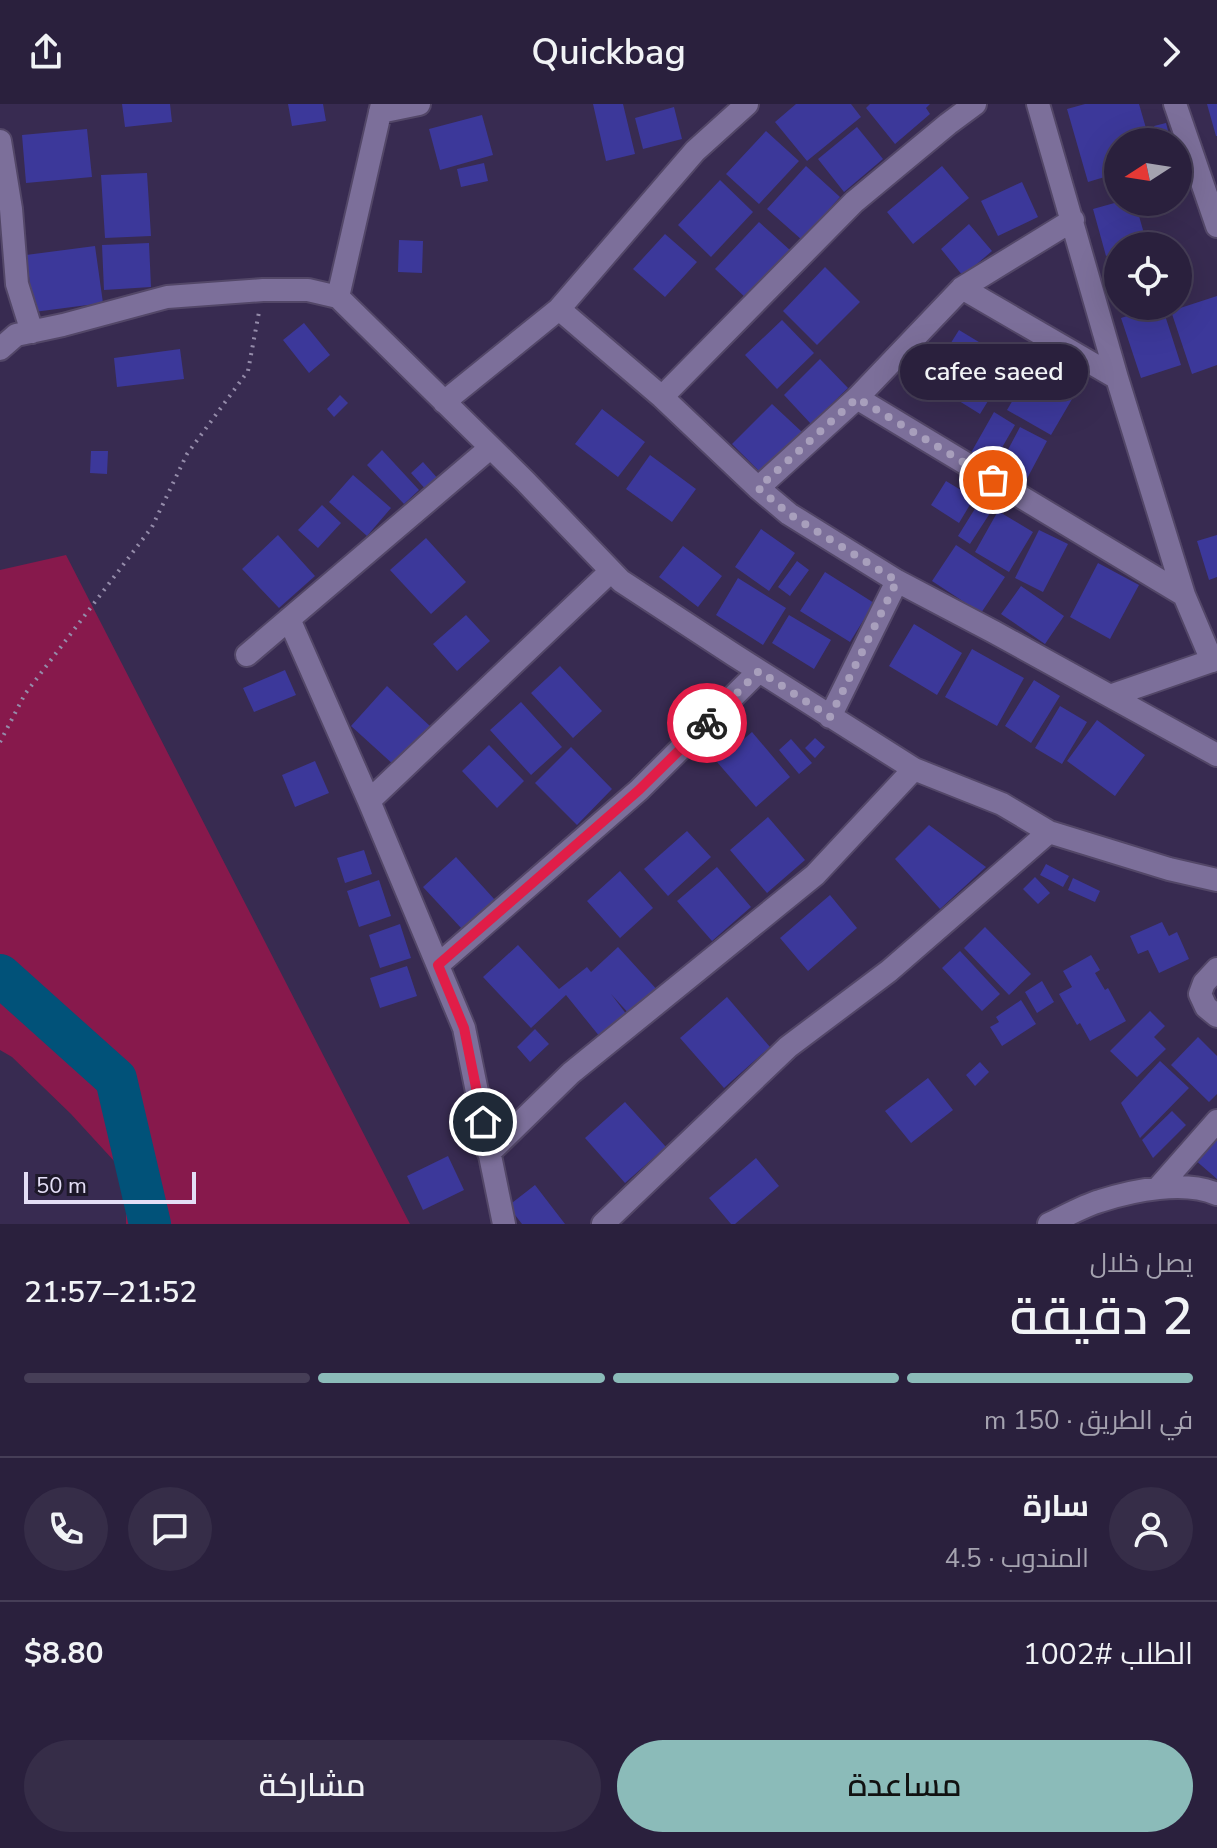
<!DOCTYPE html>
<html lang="ar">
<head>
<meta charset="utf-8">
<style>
  :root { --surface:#2a203d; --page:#362d48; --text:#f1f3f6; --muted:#a5a3b0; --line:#463e57; --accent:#8bbbb9 }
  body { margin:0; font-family:"Nunito Sans",Cairo,sans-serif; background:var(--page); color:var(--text); direction:rtl; height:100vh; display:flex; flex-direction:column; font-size:30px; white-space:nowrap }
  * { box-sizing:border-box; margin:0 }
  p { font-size:26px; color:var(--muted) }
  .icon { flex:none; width:44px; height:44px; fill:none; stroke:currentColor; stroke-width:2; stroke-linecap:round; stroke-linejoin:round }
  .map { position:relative; height:1120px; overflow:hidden; direction:ltr }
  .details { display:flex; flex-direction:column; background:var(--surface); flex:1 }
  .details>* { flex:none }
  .needle { width:52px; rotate:258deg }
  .buttons { position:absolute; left:1104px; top:24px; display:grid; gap:16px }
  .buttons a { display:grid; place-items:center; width:88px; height:88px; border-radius:50%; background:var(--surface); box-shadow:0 8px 32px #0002,0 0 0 2px var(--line); font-size:40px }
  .scale { position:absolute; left:24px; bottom:20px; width:172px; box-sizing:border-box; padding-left:8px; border:4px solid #e4def6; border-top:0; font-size:22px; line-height:28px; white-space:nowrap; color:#e4def6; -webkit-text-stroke:6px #1d1829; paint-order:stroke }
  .pin { position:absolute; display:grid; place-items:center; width:68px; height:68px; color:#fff; margin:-34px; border:4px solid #fff; border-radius:50%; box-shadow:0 2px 8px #0007 }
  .courier { position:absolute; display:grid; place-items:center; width:80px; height:80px; margin:-40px; border:6px solid #e11d48; border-radius:50%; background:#fff; color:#222; box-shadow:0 2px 10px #0007 }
  .bubble { position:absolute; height:56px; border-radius:28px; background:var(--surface); box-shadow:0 8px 32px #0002,0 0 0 2px var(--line); font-size:26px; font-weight:600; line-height:56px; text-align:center; direction:rtl }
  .overview em { font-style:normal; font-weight:600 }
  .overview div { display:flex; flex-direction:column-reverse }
  .overview { display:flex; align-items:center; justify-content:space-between; height:136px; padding:0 24px }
  h1 { font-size:52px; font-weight:600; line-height:60px }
  .bar { display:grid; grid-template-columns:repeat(4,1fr); gap:12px 8px; align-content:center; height:96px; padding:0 24px }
  .bar i { height:10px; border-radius:6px; background:var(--line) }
  .bar .selected { background:var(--accent) }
  .bar p { grid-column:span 4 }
  .line { display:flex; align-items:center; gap:20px; padding:0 24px; border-top:2px solid var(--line) }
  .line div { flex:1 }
  .round { display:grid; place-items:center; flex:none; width:84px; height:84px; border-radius:42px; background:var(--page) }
  .action { display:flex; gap:16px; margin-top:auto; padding:16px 24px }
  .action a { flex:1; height:92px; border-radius:48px; background:var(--accent); color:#111; font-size:32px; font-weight:600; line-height:92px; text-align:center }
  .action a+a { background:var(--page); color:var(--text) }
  header { display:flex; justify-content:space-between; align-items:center; height:104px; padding:0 24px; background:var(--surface); font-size:36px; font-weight:600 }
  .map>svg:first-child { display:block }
</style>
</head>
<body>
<header><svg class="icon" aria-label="forward" viewBox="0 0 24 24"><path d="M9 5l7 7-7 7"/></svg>Quickbag<svg class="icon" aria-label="share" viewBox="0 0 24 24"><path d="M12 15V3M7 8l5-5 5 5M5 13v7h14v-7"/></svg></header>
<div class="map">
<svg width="1217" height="1120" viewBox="0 0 1217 1120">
  <rect width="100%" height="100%" fill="#382b51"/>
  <path fill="#87194c" d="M 66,451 L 410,1120 L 126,1120 L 126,1070 L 71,1010 L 12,953 L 0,946 L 0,466 Z"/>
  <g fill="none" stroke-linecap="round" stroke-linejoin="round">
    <path stroke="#015279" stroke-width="42" d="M 0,871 L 116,975 L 150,1120"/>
  </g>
  <path fill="#3c389a" d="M 122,0 L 170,0 L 172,18 L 125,23 Z
    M 288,0 L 323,0 L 326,17 L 292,22 Z
    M 593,0 L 623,0 L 635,50 L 606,57 Z
    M 796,0 L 851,0 L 861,13 L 807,57 L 775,18 Z
    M 870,0 L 930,0 L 926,4 L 930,10 L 895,40 L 866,4 Z
    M 1085,0 L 1139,0 L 1150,38 L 1118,38 L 1118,69 L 1088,78 L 1067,5 Z
    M 1207,0 L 1217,0 L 1217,32 L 1216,32 Z
    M 674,3 L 682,35 L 643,45 L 635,14 Z
    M 482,11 L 493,51 L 440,66 L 429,25 Z
    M 1166,19 L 1171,38 L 1158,38 L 1154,22 Z
    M 857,23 L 883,55 L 844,88 L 818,55 Z
    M 87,25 L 92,73 L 26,79 L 22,31 Z
    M 766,27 L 799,57 L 759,100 L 726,70 Z
    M 484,59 L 488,77 L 461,83 L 457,65 Z
    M 806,62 L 840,93 L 802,136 L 767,105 Z
    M 942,62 L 969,94 L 913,140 L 887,108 Z
    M 147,69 L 151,132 L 105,134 L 101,71 Z
    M 720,76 L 753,108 L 711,153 L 678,121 Z
    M 1022,78 L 1038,113 L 998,132 L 981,97 Z
    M 1118,98 L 1135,98 L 1147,140 L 1139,142 L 1118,142 L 1118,148 L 1106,152 L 1093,105 Z
    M 759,118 L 791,147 L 747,195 L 715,165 Z
    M 969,120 L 992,147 L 963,172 L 941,145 Z
    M 665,130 L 697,158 L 665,193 L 633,165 Z
    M 399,136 L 423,137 L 422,169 L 398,168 Z
    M 149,139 L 151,183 L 104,186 L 102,141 Z
    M 95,142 L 103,199 L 34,208 L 26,151 Z
    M 825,163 L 860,198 L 817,241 L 783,207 Z
    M 1217,192 L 1217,261 L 1192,270 L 1171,207 Z
    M 1157,202 L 1162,202 L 1181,261 L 1141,274 L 1121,214 Z
    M 782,216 L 814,249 L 777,285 L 745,251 Z
    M 304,219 L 330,251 L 309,269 L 283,236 Z
    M 959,226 L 1012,258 L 980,310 L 927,277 Z
    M 180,245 L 184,275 L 117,283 L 114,254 Z
    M 820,255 L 848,284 L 811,320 L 784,291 Z
    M 1031,265 L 1075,290 L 1051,331 L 1007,306 Z
    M 340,291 L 348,299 L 334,313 L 327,305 Z
    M 772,300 L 802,328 L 761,369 L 732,340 Z
    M 602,305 L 645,338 L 618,373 L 575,340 Z
    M 994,308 L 1015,321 L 989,366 L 968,354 Z
    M 1020,323 L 1047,337 L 1021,386 L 994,372 Z
    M 382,346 L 419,386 L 404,400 L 367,361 Z
    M 91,347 L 108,347 L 107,370 L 90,369 Z
    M 650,351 L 696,385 L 672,418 L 626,385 Z
    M 423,358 L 440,377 L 428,388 L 411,369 Z
    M 353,371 L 391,404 L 367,432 L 329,398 Z
    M 946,377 L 974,394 L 959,419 L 931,401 Z
    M 981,395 L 994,403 L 970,440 L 958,432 Z
    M 322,401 L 341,419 L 318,444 L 298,426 Z
    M 998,407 L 1033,428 L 1009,468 L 975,448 Z
    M 761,425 L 795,449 L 769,487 L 735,463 Z
    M 1039,426 L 1068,440 L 1043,488 L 1015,474 Z
    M 278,431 L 315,472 L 279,504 L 242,465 Z
    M 1217,431 L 1217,473 L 1209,476 L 1197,437 Z
    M 426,434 L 466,478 L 431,510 L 390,466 Z
    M 956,441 L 1005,473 L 981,509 L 932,477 Z
    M 683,442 L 722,472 L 698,503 L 659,473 Z
    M 797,457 L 809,466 L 790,492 L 778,483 Z
    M 1098,459 L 1139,481 L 1110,535 L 1070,513 Z
    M 825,468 L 874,499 L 850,538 L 800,507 Z
    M 738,474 L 786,504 L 763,541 L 716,511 Z
    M 1021,482 L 1064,512 L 1045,540 L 1001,510 Z
    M 466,511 L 490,537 L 457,567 L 433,540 Z
    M 789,511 L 831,536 L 814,565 L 772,539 Z
    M 914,520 L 962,549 L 937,591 L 889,562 Z
    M 972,545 L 1024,574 L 997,622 L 945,593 Z
    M 560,562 L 602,607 L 573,634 L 531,589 Z
    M 285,566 L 296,591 L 254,608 L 243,584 Z
    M 1034,576 L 1060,592 L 1031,639 L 1005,622 Z
    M 387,582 L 431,623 L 395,662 L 351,622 Z
    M 521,598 L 562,643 L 531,671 L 490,626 Z
    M 1060,602 L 1087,618 L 1062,660 L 1035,644 Z
    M 1097,616 L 1145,651 L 1115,692 L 1067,657 Z
    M 752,628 L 790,673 L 756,703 L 717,658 Z
    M 815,634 L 825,643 L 815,654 L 805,644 Z
    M 791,635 L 812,659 L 799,670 L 779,646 Z
    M 489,641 L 524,677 L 497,704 L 462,667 Z
    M 571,643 L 612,685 L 577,721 L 535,679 Z
    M 315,657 L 329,689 L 295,703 L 282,671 Z
    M 768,713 L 805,756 L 767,789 L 730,746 Z
    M 929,721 L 986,763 L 940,805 L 895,755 Z
    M 687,727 L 711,753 L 668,792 L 644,765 Z
    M 364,746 L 372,770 L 345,779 L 337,754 Z
    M 456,753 L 495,796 L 462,825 L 423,783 Z
    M 1046,760 L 1069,772 L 1063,783 L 1040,771 Z
    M 717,763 L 751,803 L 712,837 L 677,797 Z
    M 620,767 L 653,804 L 620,834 L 587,797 Z
    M 1035,773 L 1050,789 L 1038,800 L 1023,785 Z
    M 1073,774 L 1100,787 L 1095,798 L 1068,786 Z
    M 379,776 L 391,812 L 359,823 L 347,787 Z
    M 830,791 L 857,824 L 808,867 L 780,834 Z
    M 1162,818 L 1169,832 L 1177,828 L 1189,855 L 1159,869 L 1148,846 L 1138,850 L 1130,832 Z
    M 400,820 L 411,854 L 380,864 L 369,831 Z
    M 985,823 L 1031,870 L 1009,891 L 964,844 Z
    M 518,841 L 559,885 L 587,863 L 591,868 L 618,843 L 660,889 L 632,913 L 611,890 L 627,911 L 600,933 L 566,891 L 531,924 L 483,873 Z
    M 960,847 L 1000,890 L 982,907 L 942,864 Z
    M 1091,851 L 1100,866 L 1095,869 L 1105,886 L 1108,884 L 1126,917 L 1090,937 L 1080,919 L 1077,921 L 1059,890 L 1072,883 L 1063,867 Z
    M 407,862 L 417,892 L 380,904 L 370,874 Z
    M 1042,877 L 1054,898 L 1037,909 L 1025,888 Z
    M 727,893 L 770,943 L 724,984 L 680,934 Z
    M 1021,896 L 1036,920 L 1002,942 L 990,923 L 999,918 L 996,913 Z
    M 1150,907 L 1165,922 L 1154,933 L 1166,945 L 1137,973 L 1110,947 Z
    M 535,925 L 549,940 L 530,958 L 517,943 Z
    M 1198,933 L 1217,952 L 1217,990 L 1209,998 L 1171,961 Z
    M 1160,957 L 1189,984 L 1140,1034 L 1121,999 Z
    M 980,958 L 989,968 L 975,982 L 966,971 Z
    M 928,974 L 953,1006 L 911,1039 L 885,1007 Z
    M 625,998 L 666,1043 L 625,1079 L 585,1034 Z
    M 1172,1007 L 1186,1021 L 1153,1054 L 1142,1036 Z
    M 1217,1028 L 1217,1075 L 1194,1055 Z
    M 448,1052 L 464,1086 L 423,1106 L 407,1072 Z
    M 756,1054 L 779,1082 L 735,1120 L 731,1120 L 709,1094 Z
    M 535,1081 L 565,1120 L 522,1120 L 508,1102 Z"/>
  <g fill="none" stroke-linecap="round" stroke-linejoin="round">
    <defs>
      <path id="street" d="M 1038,0 L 1117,274 L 1184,491 L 1212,557
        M 1175,0 L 1217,122
        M 380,8 L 419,0
        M 0,37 L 11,105 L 17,180 L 32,228
        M 962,184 L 1117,274
        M 338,193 L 382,0
        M 559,205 L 662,293 L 758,384 L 789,410 L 897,477 L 994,528 L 1217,651
        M 0,245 L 16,231 L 63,221 L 167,193 L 263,186 L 308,186 L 338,193 L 525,377 L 621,477 L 734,551 L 914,665 L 1002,700 L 1049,728 L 1169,765 L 1217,776
        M 662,293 L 854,98 L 948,20 L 975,0
        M 857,294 L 1184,491
        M 444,298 L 559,205 L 695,47 L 747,0
        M 758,384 L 857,294 L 962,184 L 1073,116
        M 289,515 L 369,697 L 464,924 L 504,1120
        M 247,551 L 490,344
        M 1110,592 L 1217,555
        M 830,613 L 897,477
        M 369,697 L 611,467
        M 438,861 L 639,686 L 759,567
        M 1217,865 L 1204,879 L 1200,890 L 1206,903 L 1217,912
        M 489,1049 L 571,969 L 815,771 L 914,665
        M 1158,1084 L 1217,1017
        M 603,1120 L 788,943 L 889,867 L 1049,728
        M 1049,1120 C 1066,1112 1083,1102 1100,1097 C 1134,1086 1184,1076 1217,1090"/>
    </defs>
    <use href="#street" stroke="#534768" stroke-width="26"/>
    <path stroke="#958caa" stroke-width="4" stroke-dasharray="2 6" stroke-linecap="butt" d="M 0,638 L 25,590 L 152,423 L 187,350 L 248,267 L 259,208"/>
    <use href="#street" stroke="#7c6f9a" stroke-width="22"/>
  </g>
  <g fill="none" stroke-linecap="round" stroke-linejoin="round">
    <path stroke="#a89fbc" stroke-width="8" stroke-dasharray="0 14.4" d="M 707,619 L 759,567 L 830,613 L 897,477 L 789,410 L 758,384 L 857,294 L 993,376"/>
    <path stroke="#e11d48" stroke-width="10" d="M 483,1018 L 464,924 L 438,861 L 639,686 L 707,619"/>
  </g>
</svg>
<div class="buttons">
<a><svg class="needle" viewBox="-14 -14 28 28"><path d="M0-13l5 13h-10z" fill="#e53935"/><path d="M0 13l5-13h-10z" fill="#a5a3b0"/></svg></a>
<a><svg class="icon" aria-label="locate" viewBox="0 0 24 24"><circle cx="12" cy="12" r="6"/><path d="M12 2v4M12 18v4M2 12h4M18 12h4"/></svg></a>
</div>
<div class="scale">50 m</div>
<div class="pin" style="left:993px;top:376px;background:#ea580c"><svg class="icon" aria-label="bag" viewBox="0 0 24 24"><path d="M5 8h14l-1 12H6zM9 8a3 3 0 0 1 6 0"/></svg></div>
<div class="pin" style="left:483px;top:1018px;background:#1f2937"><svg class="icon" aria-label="home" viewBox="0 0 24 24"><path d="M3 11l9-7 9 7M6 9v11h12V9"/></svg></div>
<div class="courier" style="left:707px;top:619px"><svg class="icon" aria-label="bike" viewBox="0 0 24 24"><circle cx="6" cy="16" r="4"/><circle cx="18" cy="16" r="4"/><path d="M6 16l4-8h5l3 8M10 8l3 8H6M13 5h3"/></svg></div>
<div class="bubble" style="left:900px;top:240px;width:188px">cafee saeed</div>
</div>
<section class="details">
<div class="overview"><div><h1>2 دقيقة</h1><p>يصل خلال</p></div><em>21:52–21:57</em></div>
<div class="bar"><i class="selected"></i><i class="selected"></i><i class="selected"></i><i></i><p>في الطريق · 150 m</p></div>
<div class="line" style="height:144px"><a class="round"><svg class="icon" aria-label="person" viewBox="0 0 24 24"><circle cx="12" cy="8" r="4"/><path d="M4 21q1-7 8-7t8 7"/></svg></a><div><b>سارة</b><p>المندوب · 4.5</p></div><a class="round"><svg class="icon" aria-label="chat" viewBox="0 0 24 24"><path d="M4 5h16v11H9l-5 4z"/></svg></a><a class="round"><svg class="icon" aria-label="phone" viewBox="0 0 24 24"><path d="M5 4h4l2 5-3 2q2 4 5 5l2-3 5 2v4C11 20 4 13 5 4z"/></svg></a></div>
<div class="line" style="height:104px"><div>الطلب #1002</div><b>$8.80</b></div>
<div class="action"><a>مساعدة</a><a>مشاركة</a></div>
</section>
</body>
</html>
